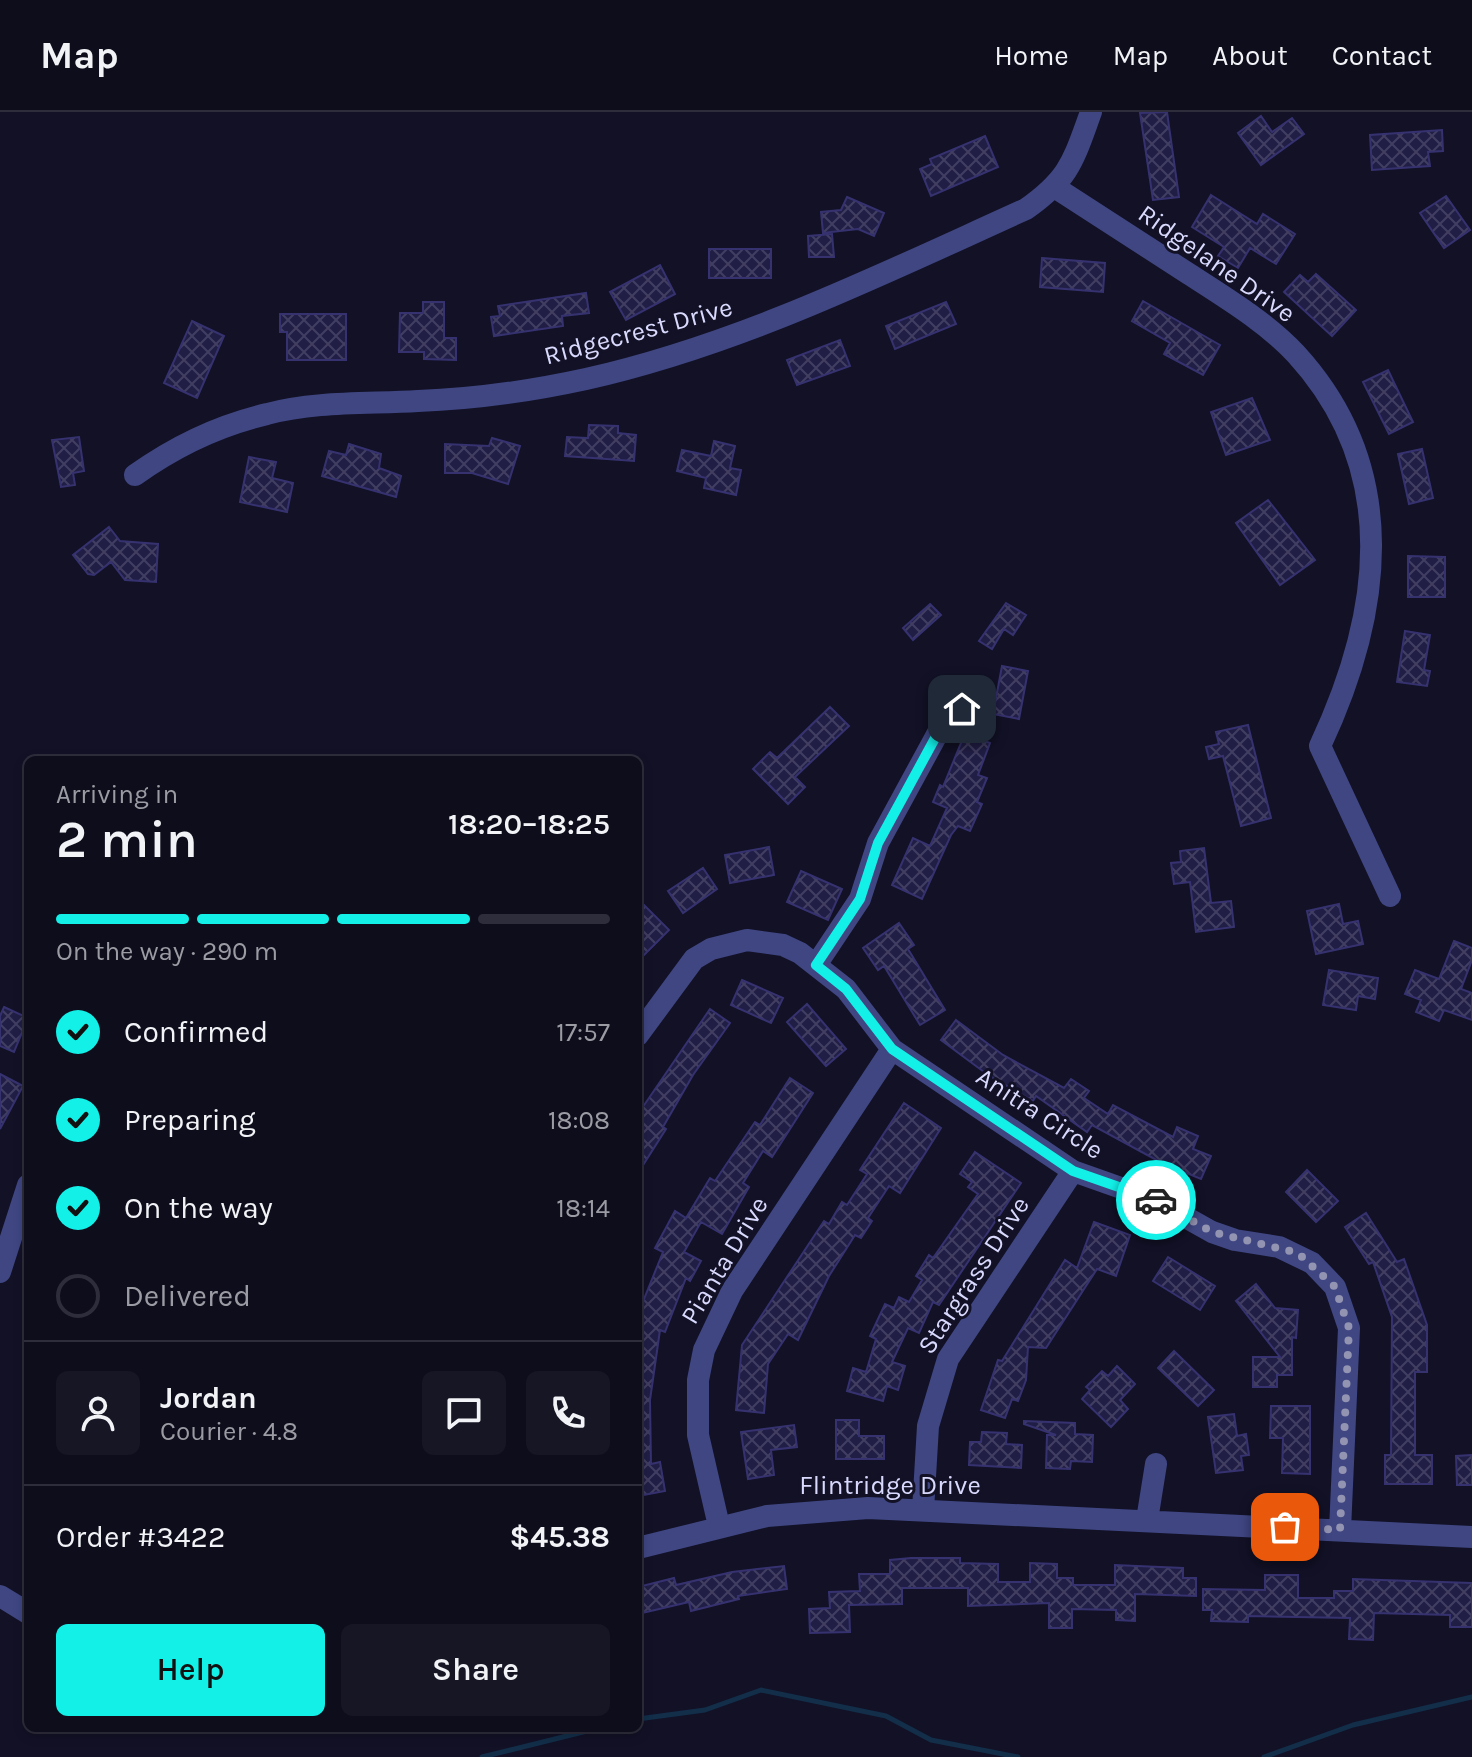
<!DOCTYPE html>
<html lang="en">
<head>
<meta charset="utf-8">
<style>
  :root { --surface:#0e0d1c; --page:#171625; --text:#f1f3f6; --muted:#9b9ca3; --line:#2e2d3b; --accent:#12f0e8 }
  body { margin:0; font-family:Karla,sans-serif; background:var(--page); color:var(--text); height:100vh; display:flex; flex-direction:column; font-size:30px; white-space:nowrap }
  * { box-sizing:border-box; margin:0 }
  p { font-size:26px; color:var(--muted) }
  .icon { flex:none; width:44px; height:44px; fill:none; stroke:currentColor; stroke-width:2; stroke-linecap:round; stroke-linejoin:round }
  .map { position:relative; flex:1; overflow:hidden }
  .details { position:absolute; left:24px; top:644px; width:618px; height:976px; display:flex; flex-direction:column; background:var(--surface); border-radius:12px; box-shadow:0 4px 12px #0003,0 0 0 2px var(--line) }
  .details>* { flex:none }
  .pin { position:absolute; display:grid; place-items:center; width:68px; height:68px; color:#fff; margin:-34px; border-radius:16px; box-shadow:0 4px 12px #0006 }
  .courier { position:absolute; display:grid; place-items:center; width:80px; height:80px; margin:-40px; border:6px solid #12f0e8; border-radius:50%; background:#fff; color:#222; box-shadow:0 2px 10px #0007 }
  .headline em { font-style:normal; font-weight:600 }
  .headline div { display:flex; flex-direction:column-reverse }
  .headline { display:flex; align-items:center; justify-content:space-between; height:136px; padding:0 32px }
  h1 { font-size:52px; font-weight:600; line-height:60px }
  .bar { display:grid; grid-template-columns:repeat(4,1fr); gap:12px 8px; align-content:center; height:96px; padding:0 32px }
  .bar i { height:10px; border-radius:6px; background:var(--line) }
  .bar .selected { background:var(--accent) }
  .bar p { grid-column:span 4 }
  .line { display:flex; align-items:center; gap:20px; padding:0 32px; border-top:2px solid var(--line) }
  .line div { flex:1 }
  .round { display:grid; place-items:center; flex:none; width:84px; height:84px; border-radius:12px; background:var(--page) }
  ol { padding:0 32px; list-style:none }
  li { display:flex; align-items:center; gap:24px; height:88px }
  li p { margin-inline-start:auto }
  li .icon { padding:8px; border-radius:50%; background:var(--accent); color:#111; stroke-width:4 }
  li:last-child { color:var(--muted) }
  li i { width:44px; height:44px; border:4px solid var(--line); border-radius:50% }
  .primary-button { display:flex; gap:16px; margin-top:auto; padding:16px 32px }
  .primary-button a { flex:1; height:92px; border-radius:12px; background:var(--accent); color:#111; font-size:32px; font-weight:600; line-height:92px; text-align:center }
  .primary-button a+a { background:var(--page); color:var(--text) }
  header { display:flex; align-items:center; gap:48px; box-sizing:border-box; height:112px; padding:0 40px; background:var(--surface); border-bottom:2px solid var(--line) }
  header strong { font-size:38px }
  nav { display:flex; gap:44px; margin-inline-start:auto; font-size:28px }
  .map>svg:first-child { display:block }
</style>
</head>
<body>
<header>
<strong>Map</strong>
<nav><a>Home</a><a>Map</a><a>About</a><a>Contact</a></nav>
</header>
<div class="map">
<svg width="1472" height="1645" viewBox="0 0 1472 1645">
  <defs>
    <pattern id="building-cross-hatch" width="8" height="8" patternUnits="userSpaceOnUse" patternTransform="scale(2)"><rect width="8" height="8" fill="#211e46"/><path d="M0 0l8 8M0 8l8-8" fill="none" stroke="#413e62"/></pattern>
  </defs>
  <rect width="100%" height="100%" fill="#121126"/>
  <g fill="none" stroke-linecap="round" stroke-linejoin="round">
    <path stroke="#122e49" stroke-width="5" d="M 638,1607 L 705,1598 L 761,1578 L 886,1604 L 931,1628 L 1018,1645
      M 482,1645 L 599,1616
      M 1264,1645 L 1353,1613 L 1472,1585"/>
  </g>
  <path fill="url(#building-cross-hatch)" stroke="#363270" stroke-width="2" d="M 1167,0 L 1179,85 L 1153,88 L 1140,1 Z
    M 1261,4 L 1272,20 L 1292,6 L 1304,22 L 1261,53 L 1238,21 Z
    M 1442,18 L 1443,39 L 1428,40 L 1430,54 L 1372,58 L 1370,23 Z
    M 985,24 L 998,55 L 931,84 L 920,57 L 932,52 L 930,47 Z
    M 1211,83 L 1257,112 L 1263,102 L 1295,122 L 1276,152 L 1250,136 L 1238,156 L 1218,144 L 1224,135 L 1192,115 Z
    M 1446,84 L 1470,118 L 1444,136 L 1420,101 Z
    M 847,85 L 884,101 L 874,124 L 858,117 L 823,121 L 821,100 L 841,98 Z
    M 832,122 L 834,145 L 809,145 L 808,124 Z
    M 709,137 L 771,137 L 771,166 L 709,166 Z
    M 1042,146 L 1105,151 L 1103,180 L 1040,175 Z
    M 660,153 L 675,182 L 626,208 L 610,180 Z
    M 1316,162 L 1356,198 L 1332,224 L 1284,180 L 1300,163 L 1308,170 Z
    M 586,181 L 589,201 L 562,204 L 563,214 L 494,224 L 491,205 L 500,204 L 498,194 Z
    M 1143,189 L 1220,233 L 1203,263 L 1164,242 L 1170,231 L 1132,209 Z
    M 423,190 L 444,190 L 444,226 L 456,226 L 456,248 L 424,247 L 424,240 L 399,240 L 400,201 L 423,201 Z
    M 946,190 L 956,212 L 895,237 L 886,214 Z
    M 280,202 L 346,202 L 346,248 L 287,248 L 287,220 L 280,220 Z
    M 192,209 L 224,224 L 197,286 L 164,271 Z
    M 840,228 L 850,254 L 797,273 L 787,248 Z
    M 1388,258 L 1413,310 L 1389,322 L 1363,270 Z
    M 1252,286 L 1270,328 L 1226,343 L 1211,300 Z
    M 589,313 L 618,314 L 618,321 L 636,323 L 634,349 L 565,344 L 567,325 L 588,326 Z
    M 79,325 L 84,359 L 73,361 L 75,373 L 61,375 L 52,328 Z
    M 492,326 L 520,334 L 508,372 L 472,361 L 445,361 L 445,332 L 489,334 Z
    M 714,329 L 735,334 L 730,356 L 741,358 L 736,383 L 704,376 L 706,366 L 677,359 L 682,338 L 711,344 Z
    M 349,332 L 381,342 L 379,356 L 401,364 L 396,385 L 322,364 L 329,339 L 346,343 Z
    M 1422,337 L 1433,386 L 1409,392 L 1398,342 Z
    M 249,345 L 276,350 L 272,366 L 293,371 L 287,400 L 240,390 Z
    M 1268,388 L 1315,448 L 1280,473 L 1236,411 Z
    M 109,415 L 120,429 L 158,432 L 156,470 L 125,468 L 111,450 L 94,463 L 88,462 L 73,443 Z
    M 1408,444 L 1445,445 L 1445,485 L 1408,485 Z
    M 1006,491 L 1026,503 L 1013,523 L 1004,517 L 992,537 L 979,529 Z
    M 930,492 L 941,503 L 913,528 L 903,516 Z
    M 1405,519 L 1430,523 L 1424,558 L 1430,559 L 1427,574 L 1397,570 Z
    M 1002,554 L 1028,559 L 1019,607 L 993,602 Z
    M 830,595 L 849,614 L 795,665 L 805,675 L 788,692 L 753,657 L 770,640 L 777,646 Z
    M 1248,613 L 1271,706 L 1241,714 L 1223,644 L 1209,647 L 1206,635 L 1219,632 L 1216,620 Z
    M 965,621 L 990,631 L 978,663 L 987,666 L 977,690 L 982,692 L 970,719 L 958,714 L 951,723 L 922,787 L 892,773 L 913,726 L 930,734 L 947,696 L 933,690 L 940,673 L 943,675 Z
    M 769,735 L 774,763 L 730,771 L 725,743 Z
    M 1204,736 L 1211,791 L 1231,789 L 1234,815 L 1196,820 L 1190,770 L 1174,772 L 1171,751 L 1181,750 L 1180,739 Z
    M 703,756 L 717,777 L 683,801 L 668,779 Z
    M 801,759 L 842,777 L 828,808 L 787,790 Z
    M 638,787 L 669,818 L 638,849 Z
    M 1339,792 L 1343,812 L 1358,809 L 1363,832 L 1316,842 L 1307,799 Z
    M 899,811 L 914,833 L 908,837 L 945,898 L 920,913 L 884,854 L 878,858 L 863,836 Z
    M 1454,829 L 1472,836 L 1472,848 L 1461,877 L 1472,881 L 1472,908 L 1444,898 L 1439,909 L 1416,900 L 1421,888 L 1405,882 L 1415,858 L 1439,867 Z
    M 1329,858 L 1378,866 L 1375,887 L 1358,884 L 1356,898 L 1323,893 Z
    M 742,868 L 783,886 L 771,911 L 731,893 Z
    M 807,892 L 846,937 L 826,954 L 787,910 Z
    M 4,895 L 28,906 L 14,940 L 0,934 L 0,904 Z
    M 710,897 L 730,911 L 693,963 L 663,1015 L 666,1017 L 638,1061 L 638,1002 Z
    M 956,908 L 1003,943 L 1064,976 L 1071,967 L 1089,979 L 1084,986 L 1108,1002 L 1113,993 L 1173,1025 L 1177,1015 L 1198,1024 L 1193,1037 L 1211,1044 L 1201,1067 L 1162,1051 L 1092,1013 L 1087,1020 L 1036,984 L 1033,989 L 988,963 L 941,928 Z
    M 0,962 L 23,974 L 0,1017 Z
    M 790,966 L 813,981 L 772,1045 L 763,1039 L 743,1071 L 749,1075 L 722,1122 L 701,1110 L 684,1140 L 701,1149 L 690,1169 L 686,1166 L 665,1220 L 660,1218 L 650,1288 L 651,1352 L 660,1350 L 665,1379 L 638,1384 L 638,1202 L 663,1140 L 655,1136 L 675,1099 L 686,1106 L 710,1066 L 715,1069 L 755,1010 L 760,1013 Z
    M 904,991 L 941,1016 L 900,1081 L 889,1074 L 868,1106 L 872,1109 L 861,1126 L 855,1123 L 829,1164 L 798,1228 L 788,1222 L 768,1252 L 764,1301 L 736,1298 L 742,1233 L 824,1109 L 829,1112 L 842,1090 L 847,1093 L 867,1062 L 860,1058 Z
    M 975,1040 L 1021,1071 L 939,1193 L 933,1190 L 919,1221 L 908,1216 L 892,1250 L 905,1254 L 898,1278 L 887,1274 L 883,1289 L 847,1279 L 853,1256 L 866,1260 L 876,1227 L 870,1224 L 885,1192 L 894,1196 L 899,1185 L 909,1190 L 922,1168 L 916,1164 L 929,1143 L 933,1146 L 978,1082 L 968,1075 L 972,1070 L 960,1062 Z
    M 1307,1058 L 1338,1089 L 1316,1110 L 1286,1080 Z
    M 1366,1101 L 1397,1150 L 1404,1147 L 1427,1213 L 1427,1260 L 1415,1260 L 1415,1343 L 1432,1343 L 1432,1372 L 1385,1372 L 1385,1343 L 1391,1343 L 1392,1205 L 1373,1150 L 1369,1152 L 1345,1115 Z
    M 1094,1110 L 1130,1123 L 1116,1164 L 1097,1157 L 1046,1236 L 1028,1235 L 1026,1268 L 1018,1289 L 1012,1287 L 1005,1306 L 981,1298 L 998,1248 L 1002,1249 L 1065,1148 L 1077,1156 Z
    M 1168,1145 L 1215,1174 L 1200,1198 L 1153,1169 Z
    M 1256,1172 L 1275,1196 L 1298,1198 L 1296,1226 L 1292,1225 L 1292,1263 L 1277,1263 L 1277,1275 L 1253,1275 L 1253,1245 L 1280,1245 L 1236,1189 Z
    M 1174,1239 L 1214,1278 L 1198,1294 L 1158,1256 Z
    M 1117,1254 L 1135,1272 L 1120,1288 L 1128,1297 L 1111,1315 L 1082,1287 L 1090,1278 L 1086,1275 L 1102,1259 L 1108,1264 Z
    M 1271,1294 L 1310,1294 L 1310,1362 L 1282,1361 L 1283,1326 L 1270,1326 Z
    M 1234,1302 L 1237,1324 L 1246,1322 L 1249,1343 L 1241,1344 L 1243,1358 L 1216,1361 L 1208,1305 Z
    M 836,1308 L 859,1308 L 859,1324 L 884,1324 L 884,1347 L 836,1347 Z
    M 1024,1309 L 1075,1311 L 1075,1322 L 1093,1323 L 1092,1350 L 1071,1349 L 1070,1357 L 1046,1356 L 1047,1323 L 1056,1323 L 1024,1312 Z
    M 794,1313 L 797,1335 L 771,1338 L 774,1363 L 748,1367 L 741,1320 Z
    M 982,1320 L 1007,1321 L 1006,1332 L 1022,1333 L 1021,1356 L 969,1353 L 970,1330 L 981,1330 Z
    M 1472,1343 L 1472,1373 L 1457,1373 L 1456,1344 Z
    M 911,1446 L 960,1446 L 960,1451 L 998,1452 L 998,1470 L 1030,1470 L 1030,1451 L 1057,1452 L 1057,1466 L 1073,1466 L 1073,1473 L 1115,1473 L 1115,1453 L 1183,1456 L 1183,1466 L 1196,1466 L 1196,1484 L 1135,1482 L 1135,1509 L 1116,1508 L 1116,1498 L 1072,1497 L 1072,1516 L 1049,1516 L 1049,1491 L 968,1494 L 968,1476 L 902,1476 L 902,1492 L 849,1493 L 850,1520 L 810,1521 L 809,1497 L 830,1496 L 829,1480 L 860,1479 L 859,1462 L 890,1462 L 890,1448 Z
    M 784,1454 L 787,1477 L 738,1484 L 739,1487 L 691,1499 L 689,1490 L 638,1502 L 638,1475 L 674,1466 L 676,1473 L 732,1460 Z
    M 1265,1463 L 1298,1463 L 1298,1486 L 1334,1486 L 1334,1479 L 1353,1479 L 1353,1467 L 1472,1471 L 1472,1515 L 1450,1515 L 1450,1503 L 1374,1501 L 1373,1528 L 1349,1527 L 1350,1506 L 1248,1504 L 1248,1510 L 1211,1509 L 1212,1498 L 1203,1498 L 1203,1477 L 1265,1478 Z"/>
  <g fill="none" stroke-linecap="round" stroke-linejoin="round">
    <path stroke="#3f4682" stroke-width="22" d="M 1056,76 C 1100,104 1144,133 1189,162 C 1226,186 1266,210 1296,242 C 1402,358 1382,502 1320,634 L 1390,784
      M 135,363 C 174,335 220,313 267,302 C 315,289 368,292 418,289 C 474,287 531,279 586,267 C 741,232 882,162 1026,97 C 1070,66 1073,49 1091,0
      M 816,853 L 860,787 L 878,731 L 946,606 L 962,597
      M 638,923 L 694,847 L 711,837 L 747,828 L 783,833 L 800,841 L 846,877 L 892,937 L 1073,1059 L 1155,1088 L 1212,1120 L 1235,1128 L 1279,1135 L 1312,1151 L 1335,1175 L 1349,1216 L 1340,1418
      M 0,1160 L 28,1073
      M 923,1398 L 928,1314 L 948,1247 L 1073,1059
      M 1147,1408 L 1156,1352
      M 719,1414 L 698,1323 L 698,1268 L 704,1238 L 732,1179 L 892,937
      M 638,1436 L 767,1404 L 868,1396 L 1472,1425
      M 0,1484 L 28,1501"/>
  </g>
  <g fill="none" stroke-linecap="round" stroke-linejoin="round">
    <path stroke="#9393b2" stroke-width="8" stroke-dasharray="0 14.4" d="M 1156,1088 L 1212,1120 L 1298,1141 L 1335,1175 L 1349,1216 L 1340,1418 L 1285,1415"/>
    <path stroke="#12f0e8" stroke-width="10" d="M 962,597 L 946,606 L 878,731 L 860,787 L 816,853 L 846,877 L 892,937 L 1073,1059 L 1156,1088"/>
  </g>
  <g text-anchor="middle" stroke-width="6" stroke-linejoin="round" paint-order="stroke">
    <g font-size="26" fill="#d9d9fd" stroke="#121126">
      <text transform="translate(1217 151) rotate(35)" y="9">Ridgelane Drive</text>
      <text transform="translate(638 219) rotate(-15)" y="9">Ridgecrest Drive</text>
      <text transform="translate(1040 1001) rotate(33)" y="9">Anitra Circle</text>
      <text transform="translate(724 1148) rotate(-59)" y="9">Pianta Drive</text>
      <text transform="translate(973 1163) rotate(-57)" y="9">Stargrass Drive</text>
      <text x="890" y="1382">Flintridge Drive</text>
    </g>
  </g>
</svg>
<div class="pin" style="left:1285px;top:1415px;background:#ea580c"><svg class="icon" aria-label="bag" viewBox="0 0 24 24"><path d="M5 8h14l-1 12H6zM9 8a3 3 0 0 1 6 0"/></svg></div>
<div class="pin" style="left:962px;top:597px;background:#1f2937"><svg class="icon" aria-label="home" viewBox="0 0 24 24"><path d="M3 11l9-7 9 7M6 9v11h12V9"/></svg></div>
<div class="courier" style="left:1156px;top:1088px"><svg class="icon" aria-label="car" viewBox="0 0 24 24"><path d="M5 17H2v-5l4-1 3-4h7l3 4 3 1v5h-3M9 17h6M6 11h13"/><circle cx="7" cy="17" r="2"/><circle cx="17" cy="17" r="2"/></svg></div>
<section class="details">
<div class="headline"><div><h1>2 min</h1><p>Arriving in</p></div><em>18:20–18:25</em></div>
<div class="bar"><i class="selected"></i><i class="selected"></i><i class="selected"></i><i></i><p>On the way · 290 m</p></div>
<ol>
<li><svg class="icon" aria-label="check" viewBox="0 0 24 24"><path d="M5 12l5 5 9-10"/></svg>Confirmed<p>17:57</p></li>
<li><svg class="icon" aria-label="check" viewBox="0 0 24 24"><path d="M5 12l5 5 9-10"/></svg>Preparing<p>18:08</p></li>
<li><svg class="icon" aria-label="check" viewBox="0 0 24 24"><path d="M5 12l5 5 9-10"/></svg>On the way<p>18:14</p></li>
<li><i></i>Delivered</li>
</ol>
<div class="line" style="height:144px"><a class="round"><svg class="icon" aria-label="person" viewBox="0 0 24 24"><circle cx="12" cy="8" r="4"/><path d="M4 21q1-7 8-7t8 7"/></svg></a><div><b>Jordan</b><p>Courier · 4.8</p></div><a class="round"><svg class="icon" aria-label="chat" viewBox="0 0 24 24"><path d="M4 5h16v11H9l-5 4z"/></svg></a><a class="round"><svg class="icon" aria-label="phone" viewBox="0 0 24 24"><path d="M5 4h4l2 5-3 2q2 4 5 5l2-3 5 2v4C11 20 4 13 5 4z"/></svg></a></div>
<div class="line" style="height:104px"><div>Order #3422</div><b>$45.38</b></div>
<div class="primary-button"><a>Help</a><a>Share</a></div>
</section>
</div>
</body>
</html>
